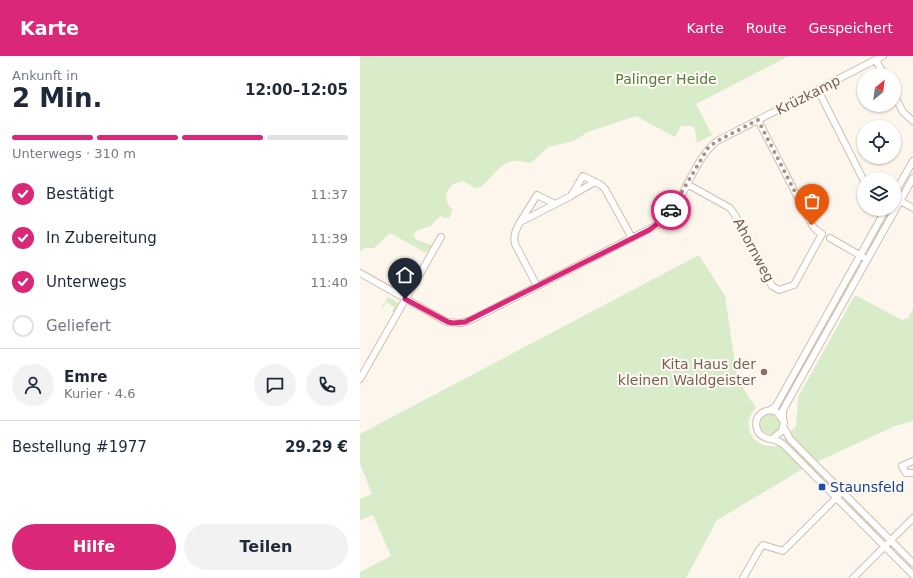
<!DOCTYPE html>
<html lang="de">
<head>
<meta charset="utf-8">
<style>
  :root { --surface:#fff; --page:#f2f2f3; --text:#1f2937; --muted:#747a83; --line:#e0e1e3; --accent:#db2777 }
  body { margin:0; font-family:"DejaVu Sans",sans-serif; background:var(--page); color:var(--text); height:100vh; display:flex; flex-direction:column; font-size:15px; white-space:nowrap }
  * { box-sizing:border-box; margin:0 }
  p { font-size:13px; color:var(--muted) }
  .icon { flex:none; width:22px; height:22px; fill:none; stroke:currentColor; stroke-width:2; stroke-linecap:round; stroke-linejoin:round }
  .map { position:relative; flex:1; overflow:hidden }
  .drawer { display:flex; flex-direction:column; background:var(--surface); width:360px }
  .drawer>* { flex:none }
  .needle { width:26px; rotate:29deg }
  .tools { position:absolute; left:497px; top:12px; display:grid; gap:8px }
  .tools a { display:grid; place-items:center; width:44px; height:44px; border-radius:50%; background:var(--surface); box-shadow:0 1px 3px #0004; font-size:20px }
  .pin { position:absolute; display:grid; place-items:center; width:34px; height:34px; color:#fff; margin:-41px -17px; border-radius:50% 50% 50% 0; rotate:-45deg; box-shadow:0 0 4px #0007 }
  .pin .icon { rotate:45deg }
  .courier { position:absolute; display:grid; place-items:center; width:40px; height:40px; margin:-20px; border:3px solid #db2777; border-radius:50%; background:#fff; color:#222; box-shadow:0 1px 5px #0007 }
  .headline em { font-style:normal; font-weight:600 }
  .headline div { display:flex; flex-direction:column-reverse }
  .headline { display:flex; align-items:center; justify-content:space-between; height:68px; padding:0 12px }
  h1 { font-size:26px; font-weight:600; line-height:30px }
  .bar { display:grid; grid-template-columns:repeat(4,1fr); gap:6px 4px; align-content:center; height:48px; padding:0 12px }
  .bar i { height:5px; border-radius:3px; background:var(--line) }
  .bar .on { background:var(--accent) }
  .bar p { grid-column:span 4 }
  .line { display:flex; align-items:center; gap:10px; padding:0 12px; border-top:1px solid var(--line) }
  .line div { flex:1 }
  .round { display:grid; place-items:center; flex:none; width:42px; height:42px; border-radius:21px; background:var(--page) }
  ol { padding:0 12px; list-style:none }
  li { display:flex; align-items:center; gap:12px; height:44px }
  li p { margin-inline-start:auto }
  li .icon { padding:4px; border-radius:50%; background:var(--accent); color:#fff; stroke-width:4 }
  li:last-child { color:var(--muted) }
  li i { width:22px; height:22px; border:2px solid var(--line); border-radius:50% }
  .button { display:flex; gap:8px; margin-top:auto; padding:8px 12px }
  .button a { flex:1; height:46px; border-radius:24px; background:var(--accent); color:#fff; font-size:16px; font-weight:600; line-height:46px; text-align:center }
  .button a+a { background:var(--page); color:var(--text) }
  header { display:flex; align-items:center; gap:24px; box-sizing:border-box; height:56px; padding:0 20px; background:var(--accent); color:#fff }
  header strong { font-size:19px }
  nav { display:flex; gap:22px; margin-inline-start:auto; font-size:14px }
  main { display:flex; flex:1; min-height:0 }
  .map>svg:first-child { display:block }
</style>
</head>
<body>
<header>
<strong>Karte</strong>
<nav><a>Karte</a><a>Route</a><a>Gespeichert</a></nav>
</header>
<main>
<section class="drawer">
<div class="headline"><div><h1>2 Min.</h1><p>Ankunft in</p></div><em>12:00–12:05</em></div>
<div class="bar"><i class="on"></i><i class="on"></i><i class="on"></i><i></i><p>Unterwegs · 310 m</p></div>
<ol>
<li><svg class="icon" aria-label="check" viewBox="0 0 24 24"><path d="M5 12l5 5 9-10"/></svg>Bestätigt<p>11:37</p></li>
<li><svg class="icon" aria-label="check" viewBox="0 0 24 24"><path d="M5 12l5 5 9-10"/></svg>In Zubereitung<p>11:39</p></li>
<li><svg class="icon" aria-label="check" viewBox="0 0 24 24"><path d="M5 12l5 5 9-10"/></svg>Unterwegs<p>11:40</p></li>
<li><i></i>Geliefert</li>
</ol>
<div class="line" style="height:72px"><a class="round"><svg class="icon" aria-label="person" viewBox="0 0 24 24"><circle cx="12" cy="8" r="4"/><path d="M4 21q1-7 8-7t8 7"/></svg></a><div><b>Emre</b><p>Kurier · 4.6</p></div><a class="round"><svg class="icon" aria-label="chat" viewBox="0 0 24 24"><path d="M4 5h16v11H9l-5 4z"/></svg></a><a class="round"><svg class="icon" aria-label="phone" viewBox="0 0 24 24"><path d="M5 4h4l2 5-3 2q2 4 5 5l2-3 5 2v4C11 20 4 13 5 4z"/></svg></a></div>
<div class="line" style="height:52px"><div>Bestellung #1977</div><b>29.29 €</b></div>
<div class="button"><a>Hilfe</a><a>Teilen</a></div>
</section>
<div class="map">
<svg width="553" height="522" viewBox="0 0 553 522">
  <rect width="100%" height="100%" fill="#fdf6ec"/>
  <path fill="#d8ecc9" d="M 0,0 L 429,0 L 336,48 L 352,79 L 337,87 L 335,73 L 332,70 L 321,70 L 315,81 L 276,60 L 228,76 L 214,85 L 188,91 L 171,107 C 167,107 163,105 159,105 C 141,102 133,122 121,131 L 115,132 L 103,125 L 93,128 C 84,136 84,146 93,154 L 89,162 L 85,162 L 80,160 L 71,170 L 58,174 L 53,179 L 57,184 L 72,189 L 67,196 L 64,196 L 30,177 L 14,192 L 5,192 L 0,195 Z
    M 529,153 L 532,154 L 510,191 L 509,190 Z
    M 339,199 L 365,240 L 377,322 L 396,352 C 379,369 393,393 416,390 L 436,370 L 438,341 L 495,239 L 542,264 L 548,262 L 553,253 L 553,365 L 535,370 L 452,408 L 473,429 L 470,432 L 448,410 L 357,464 L 326,522 L 0,522 L 0,516 L 31,500 L 13,459 L 0,464 L 0,443 L 12,438 L 0,408 L 0,378 Z
    M 496,211 L 499,213 L 478,252 L 474,250 Z
    M 28,241 L 39,247 L 35,257 L 32,255 L 34,251 L 26,246 L 22,253 L 21,252 Z
    M 473,252 L 477,254 L 453,297 L 449,295 Z
    M 448,296 L 452,299 L 426,346 L 422,343 Z
    M400 368a10 10 0 1 1 20 0a10 10 0 1 1-20 0Z
    M 489,445 L 518,475 L 516,477 L 486,448 Z"/>
  <g fill="none" stroke-linecap="round" stroke-linejoin="round">
    <defs>
      <path id="minor" d="M 516,4 L 524,19
        M 458,34 L 504,125
        M 534,39 L 543,56 L 553,65
        M 327,128 L 370,152 L 375,159 L 412,230 L 419,234 L 434,229 L 462,178 L 456,174 L 452,169 L 398,64
        M 534,138 L 553,105
        M 212,139 L 235,126
        M 537,143 L 553,152
        M 160,166 L 177,139 L 195,148
        M 470,182 L 503,201
        M 0,217 L 87,266 L 101,267 L 111,264 L 301,167 C 326,145 331,106 357,85 L 523,0
        M 177,230 L 155,188 C 153,179 156,174 160,166 L 211,140 L 223,120 L 241,129 L 245,133 L 272,182
        M 0,323 L 81,181
        M 410,354 L 416,350 L 526,153
        M 423,363 L 423,354 L 553,122
        M 424,372 L 430,383 L 553,507
        M 413,382 L 422,375 L 424,366 L 417,356 C 412,354 406,354 402,357 C 393,363 395,377 404,381 C 413,385 414,381 424,389 L 553,519
        M 553,405 L 542,410 L 546,417 L 553,417
        M 383,522 L 399,494 L 403,489 L 423,495 L 479,439
        M 493,522 L 553,462"/>
    </defs>
    <use href="#minor" stroke="#d1beb0" stroke-width="8"/>
    <use href="#minor" stroke="#fff" stroke-width="6"/>
  </g>
  <g fill="none" stroke-linecap="round" stroke-linejoin="round">
    <path stroke="#a89285" stroke-width="4" stroke-dasharray="0 7.2" d="M 311,154 L 348,92 L 357,85 L 398,64 L 452,169"/>
    <path stroke="#db2777" stroke-width="5" d="M 45,243 L 88,266 L 93,267 L 105,266 L 289,174 L 304,163 L 311,154"/>
  </g>
  <circle fill="#8d6e63" stroke="#fffaf3" stroke-width="1.5" cx="404" cy="316" r="4"/>
  <rect fill="#1a4fb4" stroke="#fffaf3" stroke-width="1.5" x="458" y="427" width="8" height="8" rx="2"/>
  <g text-anchor="middle" stroke-width="4" stroke-linejoin="round" paint-order="stroke">
    <g font-size="14" fill="#537a41" stroke="#fffaf3">
      <text x="306" y="28">Palinger Heide</text>
    </g>
    <g font-size="14" fill="#7a5c4d" stroke="#fffaf3">
      <text transform="translate(448 39) rotate(-27)" y="5">Krüzkamp</text>
      <text transform="translate(394 194) rotate(62)" y="5">Ahornweg</text>
    </g>
    <g font-size="14" fill="#785e54" stroke="#fffaf3" text-anchor="end">
      <text x="396" y="313">Kita Haus der<tspan x="396" dy="16">kleinen Waldgeister</tspan></text>
    </g>
    <g font-size="14" fill="#164399" stroke="#fffaf3" text-anchor="start">
      <text x="470" y="436">Staunsfeld</text>
    </g>
  </g>
</svg>
<div class="tools">
<a><svg class="needle" viewBox="-14 -14 28 28"><path d="M0-13l5 13h-10z" fill="#e53935"/><path d="M0 13l5-13h-10z" fill="#747a83"/></svg></a>
<a><svg class="icon" aria-label="locate" viewBox="0 0 24 24"><circle cx="12" cy="12" r="6"/><path d="M12 2v4M12 18v4M2 12h4M18 12h4"/></svg></a>
<a><svg class="icon" aria-label="layers" viewBox="0 0 24 24"><path d="M12 4l9 5-9 5-9-5zM3 14l9 5 9-5"/></svg></a>
</div>
<div class="pin" style="left:452px;top:169px;background:#ea580c"><svg class="icon" aria-label="bag" viewBox="0 0 24 24"><path d="M5 8h14l-1 12H6zM9 8a3 3 0 0 1 6 0"/></svg></div>
<div class="pin" style="left:45px;top:243px;background:#1f2937"><svg class="icon" aria-label="home" viewBox="0 0 24 24"><path d="M3 11l9-7 9 7M6 9v11h12V9"/></svg></div>
<div class="courier" style="left:311px;top:154px"><svg class="icon" aria-label="car" viewBox="0 0 24 24"><path d="M5 17H2v-5l4-1 3-4h7l3 4 3 1v5h-3M9 17h6M6 11h13"/><circle cx="7" cy="17" r="2"/><circle cx="17" cy="17" r="2"/></svg></div>
</div>
</main>
</body>
</html>
